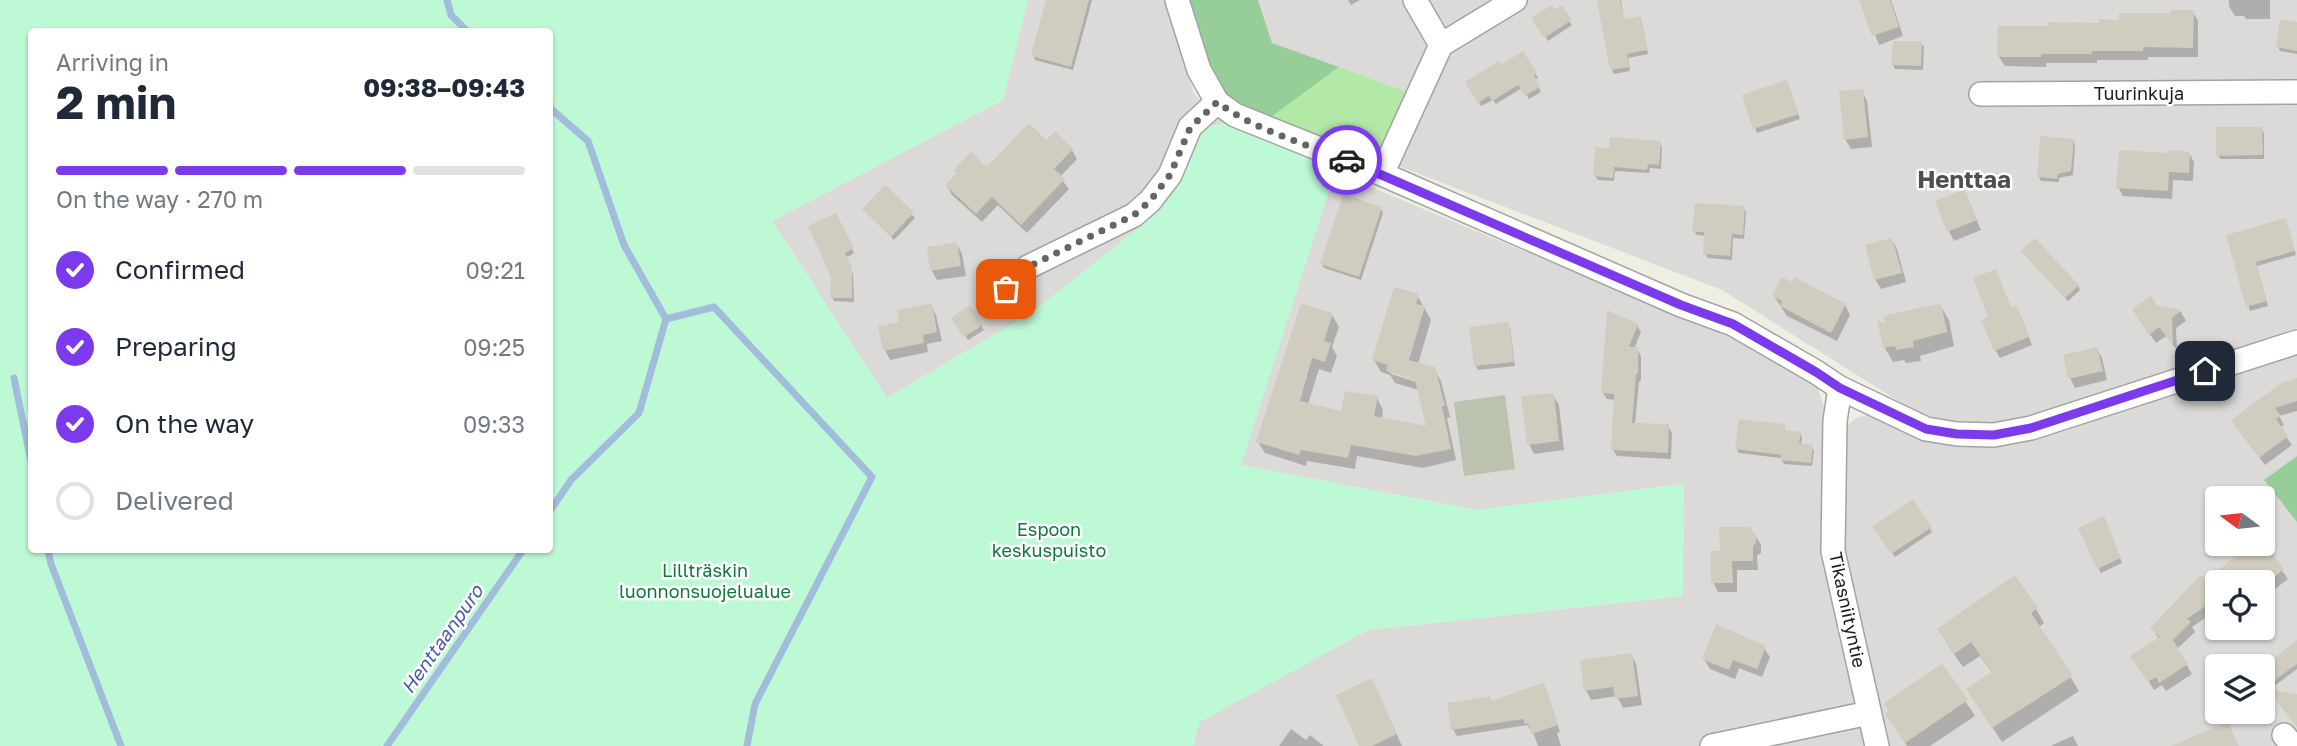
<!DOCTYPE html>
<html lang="en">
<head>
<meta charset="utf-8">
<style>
  :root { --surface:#fff; --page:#f6f6f7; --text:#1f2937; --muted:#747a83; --line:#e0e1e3; --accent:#7c3aed }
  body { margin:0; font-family:"Golos Text",sans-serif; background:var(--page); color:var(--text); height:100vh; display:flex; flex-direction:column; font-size:26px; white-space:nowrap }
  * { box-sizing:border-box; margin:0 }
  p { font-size:23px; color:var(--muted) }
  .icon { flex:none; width:38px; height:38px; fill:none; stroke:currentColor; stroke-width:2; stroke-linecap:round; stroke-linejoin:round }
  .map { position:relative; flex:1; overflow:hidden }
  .panel { position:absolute; left:28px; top:28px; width:525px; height:525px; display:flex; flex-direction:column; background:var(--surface); border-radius:7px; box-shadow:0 2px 5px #0004 }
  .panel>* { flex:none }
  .needle { width:46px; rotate:285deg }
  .fabs { position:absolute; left:2205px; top:486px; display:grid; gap:14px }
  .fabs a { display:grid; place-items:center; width:70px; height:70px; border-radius:7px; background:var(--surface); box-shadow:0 2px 5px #0004; font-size:35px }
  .pin { position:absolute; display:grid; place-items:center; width:60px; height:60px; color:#fff; margin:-30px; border-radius:14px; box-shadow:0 4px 10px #0006 }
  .courier { position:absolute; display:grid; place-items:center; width:70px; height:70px; margin:-35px; border:5px solid #7c3aed; border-radius:50%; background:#fff; color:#222; box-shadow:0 2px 9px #0007 }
  .overview em { font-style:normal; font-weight:700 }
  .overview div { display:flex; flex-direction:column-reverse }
  .overview { display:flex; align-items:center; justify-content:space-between; height:119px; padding:0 28px }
  h1 { font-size:46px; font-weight:700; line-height:52px }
  .bar { display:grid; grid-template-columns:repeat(4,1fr); gap:10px 7px; align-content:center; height:84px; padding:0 28px }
  .bar i { height:9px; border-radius:5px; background:var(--line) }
  .bar .selected { background:var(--accent) }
  .bar p { grid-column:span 4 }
  ol { padding:0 28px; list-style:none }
  li { display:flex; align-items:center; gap:21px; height:77px }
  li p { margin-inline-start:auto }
  li .icon { padding:7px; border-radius:50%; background:var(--accent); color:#fff; stroke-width:4 }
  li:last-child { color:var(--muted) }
  li i { width:38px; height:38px; border:4px solid var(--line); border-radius:50% }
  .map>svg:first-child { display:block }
</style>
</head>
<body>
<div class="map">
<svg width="2297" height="746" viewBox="0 0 2297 746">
  <rect width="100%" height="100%" fill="#eeeee2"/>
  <path fill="#dbdad9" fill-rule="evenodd" d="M 1028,0 L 1171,0 L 1193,92 L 1203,103 L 1226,123 L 1205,127 L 1195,144 L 1178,185 L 1153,217 L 1034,311 L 887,398 L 772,221 L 1003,100 Z
    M 1258,0 L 2297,0 L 2297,328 L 2045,413 L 1962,428 L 1914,411 L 1722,290 L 1375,157 L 1407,92 L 1272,43 Z
    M 1336,169 L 1366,185 L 1744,343 L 1816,382 L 1825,410 L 1868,746 L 1193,746 L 1199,722 L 1368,630 L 1683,596 L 1683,484 L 1477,510 L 1240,465 Z
    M 2297,349 L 2297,456 L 2265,480 L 2297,522 L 2297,746 L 1886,746 L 1841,548 L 1842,440 L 1849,424 L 1858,417 L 1868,415 L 1885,420 L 1921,439 L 1952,446 L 2012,443 ZM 2217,499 L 2263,499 L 2263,544 L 2217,544 ZM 2217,583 L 2263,583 L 2263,628 L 2217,628 ZM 2217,667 L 2263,667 L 2263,712 L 2217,712 Z"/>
  <path fill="#bbc2ae" d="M 1505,395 L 1515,469 L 1464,476 L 1454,402 Z"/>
  <path fill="#b2e9a7" d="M 1339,67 L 1407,92 L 1375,157 L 1363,160 L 1267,120 Z"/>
  <path fill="#96cd98" d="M 1188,0 L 1258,0 L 1272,43 L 1339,67 L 1267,120 L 1250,113 L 1219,91 L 1199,45 Z
    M 2297,456 L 2297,522 L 2264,480 Z"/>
  <path fill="#bef9d6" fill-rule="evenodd" d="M 0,0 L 1028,0 L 1003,100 L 772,221 L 887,398 L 1034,311 L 1152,217 L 1178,185 L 1195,144 L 1206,127 L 1226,123 L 1336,169 L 1241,465 L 1477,510 L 1684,484 L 1683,596 L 1368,630 L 1200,722 L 1193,746 L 0,746 ZM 32,32 L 550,32 L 550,550 L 32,550 Z"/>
  <path fill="#0003" fill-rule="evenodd" d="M 1047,0 L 1092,0 L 1073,70 L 1035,60 L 1033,55 Z
    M 1348,0 L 1360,0 L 1351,5 Z
    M 1599,0 L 1621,0 L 1624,21 L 1640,18 L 1642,22 L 1648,54 L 1628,58 L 1630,71 L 1614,74 L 1612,70 Z
    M 1861,0 L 1891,0 L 1903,36 L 1879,45 Z
    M 2229,0 L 2270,0 L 2270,19 L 2246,19 L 2244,16 L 2235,16 L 2229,6 Z
    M 1561,7 L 1572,25 L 1548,41 L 1534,18 Z
    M 2193,12 L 2198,21 L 2198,57 L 2148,57 L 2148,60 L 2097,60 L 2097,63 L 2046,63 L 2046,67 L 2005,66 L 1999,57 L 2100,25 Z
    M 2297,24 L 2297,54 L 2280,51 L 2278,46 Z
    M 1921,43 L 1924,47 L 1923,70 L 1895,69 L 1893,65 Z
    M 1523,53 L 1538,78 L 1535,80 L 1541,92 L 1529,99 L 1522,88 L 1496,104 L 1493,100 L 1481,106 L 1467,82 L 1500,67 Z
    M 1789,87 L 1800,119 L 1757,133 L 1744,97 Z
    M 1862,91 L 1867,101 L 1872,147 L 1851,149 L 1845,139 Z
    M 2261,128 L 2264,133 L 2264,159 L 2220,159 L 2218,155 Z
    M 2073,140 L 2075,145 L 2073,175 L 2059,178 L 2059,182 L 2041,181 L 2039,177 Z
    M 1046,142 L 1072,150 L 1077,159 L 1060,177 L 1069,189 L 1027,233 L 998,205 L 982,222 L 952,195 L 947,186 L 958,175 L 955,171 L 987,169 Z
    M 1660,143 L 1662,147 L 1661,169 L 1650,168 L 1649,173 L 1615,171 L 1614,181 L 1598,180 L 1595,176 L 1611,150 Z
    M 2189,153 L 2194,162 L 2193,181 L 2173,180 L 2172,199 L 2123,196 L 2118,187 L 2171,155 Z
    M 885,187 L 915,218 L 894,240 L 864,209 Z
    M 1965,192 L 1981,230 L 1954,241 L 1949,231 Z
    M 1744,208 L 1746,212 L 1744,239 L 1733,238 L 1732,260 L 1708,258 L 1705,254 L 1706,236 L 1697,235 L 1694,231 Z
    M 1381,209 L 1383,213 L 1361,280 L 1324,268 L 1322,264 Z
    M 835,215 L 854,253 L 846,258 L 853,274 L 854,302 L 834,301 L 832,297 Z
    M 2287,225 L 2296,255 L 2257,266 L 2268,306 L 2250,311 L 2228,236 Z
    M 1892,240 L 1897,249 L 1906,282 L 1881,289 L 1875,279 Z
    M 957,244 L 962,254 L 966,276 L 937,280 L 932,271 Z
    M 2026,256 L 2078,286 L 2080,290 L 2068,301 Z
    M 1995,271 L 2012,310 L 2021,316 L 2032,345 L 2000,358 L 1995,350 L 1990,318 Z
    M 1417,295 L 1431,320 L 1418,364 L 1434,369 L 1441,381 L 1450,417 L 1447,418 L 1456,460 L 1423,468 L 1357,456 L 1355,469 L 1307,461 L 1306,466 L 1265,453 L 1258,442 L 1332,315 L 1339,327 L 1332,347 L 1337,356 L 1331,373 L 1319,369 L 1308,404 L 1342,413 L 1377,398 L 1383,410 L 1382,420 L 1429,428 L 1419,390 L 1395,383 L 1390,375 L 1381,372 L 1374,360 ZM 1391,371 L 1424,380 L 1423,384 L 1391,374 Z
    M 1774,296 L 1845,305 L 1850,315 L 1837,341 L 1787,316 Z
    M 931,305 L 936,315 L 942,341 L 927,344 L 928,352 L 890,360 L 885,350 L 901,324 Z
    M 1940,305 L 1949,320 L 1954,346 L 1920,356 L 1921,361 L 1906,363 L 1904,360 L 1893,362 L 1885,348 L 1879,323 L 1887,327 Z
    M 970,308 L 984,330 L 968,340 L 954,318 Z
    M 2157,308 L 2181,312 L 2186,321 L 2176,328 L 2177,350 L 2166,336 L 2156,343 L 2139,319 Z
    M 1508,324 L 1510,328 L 1515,366 L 1478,370 L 1476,366 L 1471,328 Z
    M 1637,325 L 1641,332 L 1634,349 L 1637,349 L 1641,356 L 1641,380 L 1639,382 L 1635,424 L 1668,426 L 1672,433 L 1671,459 L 1617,456 L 1613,450 L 1615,400 L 1607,399 L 1603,393 Z
    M 2097,349 L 2102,358 L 2107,380 L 2075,388 L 2070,378 Z
    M 2297,379 L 2297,411 L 2279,416 L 2284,425 L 2280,428 L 2292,445 L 2265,465 L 2238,429 Z
    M 1553,395 L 1559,405 L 1564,450 L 1534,454 L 1529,444 Z
    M 1784,426 L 1786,432 L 1800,433 L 1802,437 L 1801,445 L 1812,446 L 1814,451 L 1812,466 L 1784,464 L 1781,458 L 1739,453 L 1737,449 Z
    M 1912,501 L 1932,532 L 1895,557 L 1874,527 Z
    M 2106,522 L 2122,563 L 2101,573 L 2080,529 Z
    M 1755,535 L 1761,545 L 1761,553 L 1757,556 L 1758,570 L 1737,570 L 1737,592 L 1718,592 L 1713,582 L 1722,552 Z
    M 2263,544 L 2288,579 L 2275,589 L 2272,586 L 2263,592 L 2263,583 L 2217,583 L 2217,610 L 2192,627 L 2195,632 L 2177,649 L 2192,674 L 2166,691 L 2162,685 L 2154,690 L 2138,665 L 2159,639 L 2152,628 L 2204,583 Z
    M 2036,609 L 2044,623 L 2039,627 L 2079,691 L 2002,742 L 1977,704 L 1993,674 L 1980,656 L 1963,667 L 1947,644 Z
    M 2297,643 L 2297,669 L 2269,690 L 2263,681 L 2263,669 Z
    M 1764,648 L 1770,657 L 1762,677 L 1739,668 L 1735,679 L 1710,669 L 1704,659 Z
    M 1631,655 L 1636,664 L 1642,705 L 1623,708 L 1617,696 L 1591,700 L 1586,690 Z
    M 1942,665 L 1975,716 L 1930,746 L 1907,746 L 1895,728 L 1891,711 Z
    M 1374,685 L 1402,746 L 1361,746 Z
    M 1547,692 L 1560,732 L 1557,733 L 1561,746 L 1538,746 L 1532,729 L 1530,729 L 1527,725 L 1457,736 L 1453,729 L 1492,702 Z
    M 1291,729 L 1306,740 L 1310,735 L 1324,746 L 1279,746 Z
    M 2073,736 L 2078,746 L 2050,746 Z"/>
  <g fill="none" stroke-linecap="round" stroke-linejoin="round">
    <path stroke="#a2bcdc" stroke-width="7" d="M 447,0 L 451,15 L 468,32
      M 550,108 L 588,141 L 624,245 L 666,319 L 639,413 L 571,480 L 550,511
      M 666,319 L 714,307 L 872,477 L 755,704 L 747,746
      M 14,378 L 32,466
      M 48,550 L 51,564 L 121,746
      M 387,746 L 523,550"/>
  </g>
  <path fill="#d0ccbf" d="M 1046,0 L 1089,0 L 1071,67 L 1031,56 Z
    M 1597,0 L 1620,0 L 1624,19 L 1641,16 L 1647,50 L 1627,54 L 1629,67 L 1610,70 Z
    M 1859,0 L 1890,0 L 1899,27 L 1872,36 Z
    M 1552,5 L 1554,10 L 1562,5 L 1572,20 L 1544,38 L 1531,18 Z
    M 2171,10 L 2194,10 L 2193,48 L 2143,47 L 2143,51 L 2092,51 L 2092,54 L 2041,54 L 2041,57 L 1997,57 L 1998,26 L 2048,26 L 2048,22 L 2099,23 L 2099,19 L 2119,20 L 2119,13 L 2171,13 Z
    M 2280,19 L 2297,22 L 2297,51 L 2276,47 Z
    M 1893,41 L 1922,41 L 1921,66 L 1891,65 Z
    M 1523,51 L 1537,73 L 1534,75 L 1540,87 L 1525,96 L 1518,85 L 1492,101 L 1489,96 L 1478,103 L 1465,82 L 1498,61 L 1501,65 Z
    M 1787,80 L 1799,114 L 1753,129 L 1742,95 Z
    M 1863,89 L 1868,137 L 1844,140 L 1839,91 Z
    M 1029,123 L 1046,140 L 1055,131 L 1073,149 L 1054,169 L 1065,179 L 1021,225 L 992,197 L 976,214 L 945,185 L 957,173 L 953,171 L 971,152 L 987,167 Z
    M 2216,127 L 2262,127 L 2263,155 L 2216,156 Z
    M 2040,136 L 2074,139 L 2071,171 L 2058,174 L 2057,179 L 2037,177 Z
    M 1610,137 L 1661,141 L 1659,165 L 1648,164 L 1647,170 L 1614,167 L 1613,178 L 1593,176 L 1595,147 L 1609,148 Z
    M 2119,150 L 2169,153 L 2169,150 L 2190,152 L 2189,173 L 2169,172 L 2168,191 L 2116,188 Z
    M 885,185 L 914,212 L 891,237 L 862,209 Z
    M 1965,189 L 1977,220 L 1947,232 L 1935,201 Z
    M 1343,194 L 1382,207 L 1359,277 L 1320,264 Z
    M 1695,203 L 1745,206 L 1743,235 L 1732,234 L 1730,256 L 1703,254 L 1704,232 L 1692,232 Z
    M 836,213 L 854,248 L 845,253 L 852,268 L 852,298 L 830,298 L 831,277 L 808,226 Z
    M 2286,218 L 2295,251 L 2256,262 L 2267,301 L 2246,307 L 2226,235 Z
    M 1892,238 L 1902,273 L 1874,280 L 1865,245 Z
    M 2035,238 L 2079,285 L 2065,298 L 2021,251 Z
    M 957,242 L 961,266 L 930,271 L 927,247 Z
    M 1996,269 L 2011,308 L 2017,306 L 2029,337 L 1994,351 L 1981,320 L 1988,317 L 1973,278 Z
    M 1782,277 L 1792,282 L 1794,277 L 1846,304 L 1831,333 L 1780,306 L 1782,301 L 1772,296 Z
    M 1394,287 L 1419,294 L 1416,304 L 1425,306 L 1409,360 L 1435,367 L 1445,406 L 1442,406 L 1451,449 L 1416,456 L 1351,445 L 1348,458 L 1301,450 L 1299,455 L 1256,442 L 1301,303 L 1333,313 L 1324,341 L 1331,343 L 1325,362 L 1312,358 L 1300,401 L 1341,411 L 1345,391 L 1378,396 L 1374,416 L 1426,426 L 1415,380 L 1386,371 L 1388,365 L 1372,360 Z
    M 2151,296 L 2158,306 L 2182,310 L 2172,318 L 2173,345 L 2159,327 L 2149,335 L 2132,309 Z
    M 932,303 L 937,332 L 923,335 L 924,343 L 883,351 L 878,326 L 899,322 L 897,310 Z
    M 1941,303 L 1947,332 L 1913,341 L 1914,347 L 1896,350 L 1895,346 L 1883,348 L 1877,319 L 1885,324 L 1883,316 Z
    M 970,305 L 983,325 L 964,337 L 951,318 Z
    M 1607,310 L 1638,324 L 1629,347 L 1638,347 L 1638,373 L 1636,375 L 1632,423 L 1669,424 L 1668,453 L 1611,450 L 1614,394 L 1601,393 Z
    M 1509,322 L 1514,362 L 1474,366 L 1469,327 Z
    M 2097,347 L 2103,371 L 2068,379 L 2063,355 Z
    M 2297,378 L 2297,401 L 2275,408 L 2281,416 L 2276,419 L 2288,436 L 2259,458 L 2231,420 L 2283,382 Z
    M 1554,393 L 1559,441 L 1527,445 L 1521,396 Z
    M 1739,419 L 1785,424 L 1785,430 L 1801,432 L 1799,443 L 1813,445 L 1811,463 L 1780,460 L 1781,455 L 1735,449 Z
    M 1913,499 L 1932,527 L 1891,554 L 1872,526 Z
    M 2104,516 L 2121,558 L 2097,569 L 2078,528 Z
    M 1719,527 L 1749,527 L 1756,534 L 1756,543 L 1753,546 L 1753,561 L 1732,561 L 1733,583 L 1711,583 L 1711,551 L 1720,551 Z
    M 2263,541 L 2284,569 L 2267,583 L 2206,583 L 2217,598 L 2187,619 L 2191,622 L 2173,640 L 2188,664 L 2159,683 L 2156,677 L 2148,682 L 2130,656 L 2160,637 L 2150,628 L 2201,575 L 2205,580 L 2252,544 L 2263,544 Z
    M 2015,575 L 2038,608 L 2031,613 L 2073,676 L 1992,728 L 1966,689 L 1992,672 L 1971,642 L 1954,654 L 1937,629 Z
    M 1716,624 L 1766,646 L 1757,669 L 1733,660 L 1729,670 L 1702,659 Z
    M 2297,640 L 2297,664 L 2263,689 L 2263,667 Z
    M 1632,653 L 1638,696 L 1615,699 L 1613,687 L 1584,691 L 1580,660 Z
    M 1942,663 L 1968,700 L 1905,743 L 1885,714 L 1889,711 L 1884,703 Z
    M 1372,678 L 1397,734 L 1372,746 L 1359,746 L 1336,695 Z
    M 1544,683 L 1558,725 L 1532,734 L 1528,723 L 1525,724 L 1523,719 L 1451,730 L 1447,703 L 1490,696 L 1491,701 Z
    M 2267,689 L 2297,694 L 2297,727 Z
    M 2228,722 L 2239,746 L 2171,746 Z"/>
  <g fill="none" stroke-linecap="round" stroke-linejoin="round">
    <defs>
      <path id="street" d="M 1177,0 L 1199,70 L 1217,102 L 1235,115 L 1382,174 L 1681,305 L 1733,324 L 1816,372 L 1840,388 L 1926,429 L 1957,434 L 1994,435 L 2031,428 L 2297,342
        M 1415,0 L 1441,45
        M 1981,94 L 2297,92
        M 1382,174 L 1441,45 L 1515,0
        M 1006,289 L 1028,267 L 1134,215 L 1150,201 L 1170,175 L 1190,127 L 1217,102
        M 1840,388 L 1835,421 L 1833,551 L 1877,746
        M 2284,735 L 2293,746
        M 1712,746 L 1869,713"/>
    </defs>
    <use href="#street" stroke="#a3a3a3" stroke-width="26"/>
    <use href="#street" stroke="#fff" stroke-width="23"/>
  </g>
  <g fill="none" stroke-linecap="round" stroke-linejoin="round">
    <path stroke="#666661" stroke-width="7" stroke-dasharray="0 12.6" d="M 1006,289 L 1028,267 L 1134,215 L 1150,201 L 1170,175 L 1190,128 L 1217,102 C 1255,130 1303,143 1347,160"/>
    <path stroke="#7c3aed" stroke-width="9" d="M 1347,160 L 1681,305 L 1733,324 L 1816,372 L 1840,388 L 1926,429 L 1957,434 L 1994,435 L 2031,428 L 2205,371"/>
  </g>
  <g text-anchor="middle" stroke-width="5" stroke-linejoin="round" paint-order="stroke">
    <g font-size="18" fill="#1c1c1c" stroke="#fff">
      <text x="2139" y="100">Tuurinkuja</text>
      <text transform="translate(1847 610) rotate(78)" y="6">Tikasniityntie</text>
    </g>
    <g font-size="18" fill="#0b7a39" stroke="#fff">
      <text x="1049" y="536">Espoon<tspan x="1049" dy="21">keskuspuisto</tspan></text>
      <text x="705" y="577">Lillträskin<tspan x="705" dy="21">luonnonsuojelualue</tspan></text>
    </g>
    <g font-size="19" font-style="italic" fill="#495aac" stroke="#fff">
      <text transform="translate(442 639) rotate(-55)" y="7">Henttaanpuro</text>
    </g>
    <g font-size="24" font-weight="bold" fill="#4f4f4f" stroke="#fff">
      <text x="1964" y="188">Henttaa</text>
    </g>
  </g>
</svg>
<div class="fabs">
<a><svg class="needle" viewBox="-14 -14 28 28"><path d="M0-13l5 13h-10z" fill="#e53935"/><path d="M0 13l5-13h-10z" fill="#747a83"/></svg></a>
<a><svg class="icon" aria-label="locate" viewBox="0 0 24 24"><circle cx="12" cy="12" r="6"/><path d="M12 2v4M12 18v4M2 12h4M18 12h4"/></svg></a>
<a><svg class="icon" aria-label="layers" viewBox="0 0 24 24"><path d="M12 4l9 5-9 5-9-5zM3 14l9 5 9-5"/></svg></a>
</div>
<div class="pin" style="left:1006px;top:289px;background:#ea580c"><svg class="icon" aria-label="bag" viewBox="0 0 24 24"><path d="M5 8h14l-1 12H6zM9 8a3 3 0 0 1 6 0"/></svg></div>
<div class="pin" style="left:2205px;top:371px;background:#1f2937"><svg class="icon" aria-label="home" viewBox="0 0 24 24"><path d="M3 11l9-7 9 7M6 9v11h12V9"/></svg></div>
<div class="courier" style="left:1347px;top:160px"><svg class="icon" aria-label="car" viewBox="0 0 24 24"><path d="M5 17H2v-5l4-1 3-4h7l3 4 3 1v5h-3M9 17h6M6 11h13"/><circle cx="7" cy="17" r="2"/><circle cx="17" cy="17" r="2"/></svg></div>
<section class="panel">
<div class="overview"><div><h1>2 min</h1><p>Arriving in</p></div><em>09:38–09:43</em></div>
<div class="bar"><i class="selected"></i><i class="selected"></i><i class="selected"></i><i></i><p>On the way · 270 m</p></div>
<ol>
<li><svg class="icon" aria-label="check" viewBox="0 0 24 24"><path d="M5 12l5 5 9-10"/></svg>Confirmed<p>09:21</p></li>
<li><svg class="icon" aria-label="check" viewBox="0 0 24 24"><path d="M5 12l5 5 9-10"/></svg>Preparing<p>09:25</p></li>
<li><svg class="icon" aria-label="check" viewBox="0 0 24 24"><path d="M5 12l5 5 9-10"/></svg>On the way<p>09:33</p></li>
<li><i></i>Delivered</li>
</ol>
</section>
</div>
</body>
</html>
